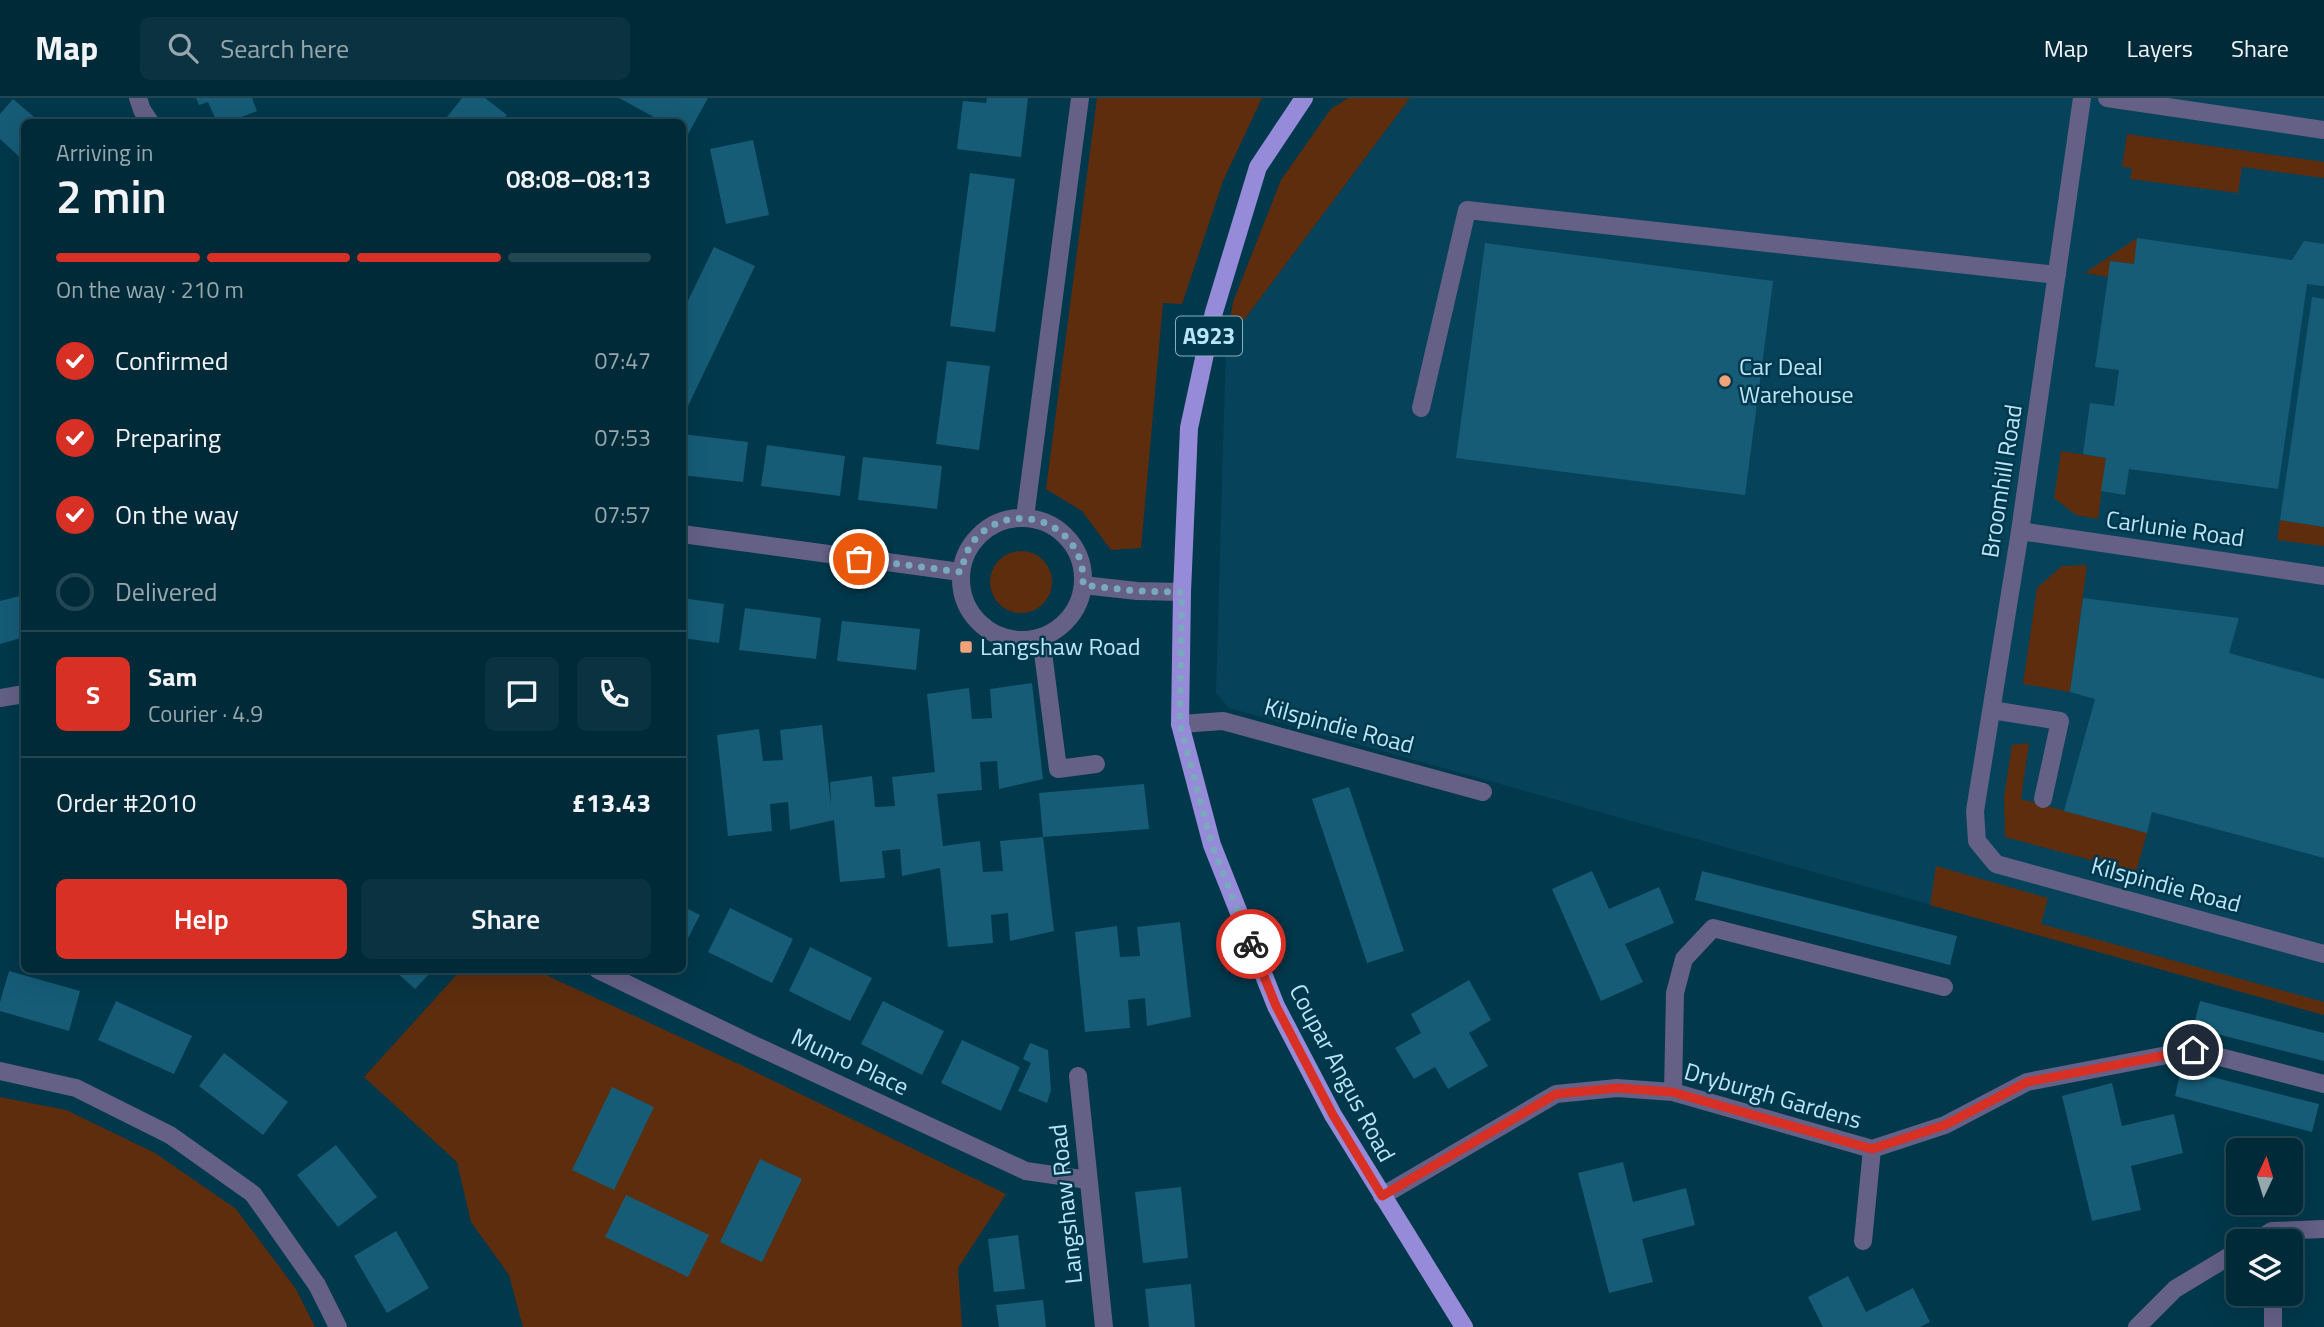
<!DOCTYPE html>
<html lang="en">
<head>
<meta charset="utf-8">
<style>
  :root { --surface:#012a38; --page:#0b3240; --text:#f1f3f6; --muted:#96a7ae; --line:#234653; --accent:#d93025 }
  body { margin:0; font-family:"Titillium Web",sans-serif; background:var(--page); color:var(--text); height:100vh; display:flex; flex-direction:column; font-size:26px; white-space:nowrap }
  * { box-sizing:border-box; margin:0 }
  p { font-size:23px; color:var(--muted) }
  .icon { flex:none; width:38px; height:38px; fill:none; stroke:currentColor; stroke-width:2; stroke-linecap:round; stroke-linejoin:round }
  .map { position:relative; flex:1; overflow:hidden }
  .panel { position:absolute; left:21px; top:21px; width:665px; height:854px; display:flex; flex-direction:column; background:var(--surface); border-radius:10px; box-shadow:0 7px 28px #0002,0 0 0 2px var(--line) }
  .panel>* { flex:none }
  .needle { width:46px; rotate:4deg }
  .buttons { position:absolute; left:2226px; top:1040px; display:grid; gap:14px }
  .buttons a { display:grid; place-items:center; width:77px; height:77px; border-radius:10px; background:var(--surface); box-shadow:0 7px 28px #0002,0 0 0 2px var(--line); font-size:35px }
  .pin { position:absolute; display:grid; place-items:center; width:60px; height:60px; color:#fff; margin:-30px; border:4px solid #fff; border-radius:50%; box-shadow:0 2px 7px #0007 }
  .courier { position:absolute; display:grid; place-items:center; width:70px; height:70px; margin:-35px; border:5px solid #d93025; border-radius:50%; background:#fff; color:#222; box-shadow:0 2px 9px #0007 }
  .overview em { font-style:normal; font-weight:600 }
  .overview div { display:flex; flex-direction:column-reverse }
  .overview { display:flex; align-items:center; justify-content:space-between; height:119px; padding:0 35px }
  h1 { font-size:46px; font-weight:600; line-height:52px }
  .bar { display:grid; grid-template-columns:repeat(4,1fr); gap:10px 7px; align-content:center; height:84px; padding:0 35px }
  .bar i { height:9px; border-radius:5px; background:var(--line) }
  .bar .active { background:var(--accent) }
  .bar p { grid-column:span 4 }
  .line { display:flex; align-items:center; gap:18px; padding:0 35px; border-top:2px solid var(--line) }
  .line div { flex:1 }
  .round { display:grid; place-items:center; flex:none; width:74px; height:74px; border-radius:10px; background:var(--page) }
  ol { padding:0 35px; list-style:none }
  li { display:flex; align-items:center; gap:21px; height:77px }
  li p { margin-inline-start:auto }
  li .icon { padding:7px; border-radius:50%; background:var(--accent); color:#fff; stroke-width:4 }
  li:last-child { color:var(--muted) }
  li i { width:38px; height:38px; border:4px solid var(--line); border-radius:50% }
  .cta { display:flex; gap:14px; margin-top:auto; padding:14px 35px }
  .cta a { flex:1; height:80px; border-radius:10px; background:var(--accent); color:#fff; font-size:28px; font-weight:600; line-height:80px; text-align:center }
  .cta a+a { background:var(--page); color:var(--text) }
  header { display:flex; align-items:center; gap:42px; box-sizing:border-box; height:98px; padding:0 35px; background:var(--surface); border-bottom:2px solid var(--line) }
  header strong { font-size:33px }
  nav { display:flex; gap:38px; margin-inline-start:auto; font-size:24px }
  .search { width:490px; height:63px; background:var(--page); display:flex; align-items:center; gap:18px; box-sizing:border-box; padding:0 24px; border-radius:10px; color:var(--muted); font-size:26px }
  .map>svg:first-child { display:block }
</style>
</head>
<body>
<header>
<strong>Map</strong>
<div class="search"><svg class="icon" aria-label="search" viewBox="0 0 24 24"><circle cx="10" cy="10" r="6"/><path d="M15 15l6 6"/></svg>Search here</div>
<nav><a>Map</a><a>Layers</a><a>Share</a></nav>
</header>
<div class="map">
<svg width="2324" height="1229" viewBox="0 0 2324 1229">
  <rect width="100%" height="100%" fill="#01384b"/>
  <path fill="#06435a" d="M 1410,0 L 2324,0 L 2324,917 L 1229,610 L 1216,595 L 1226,246 Z"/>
  <path fill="#5e2d0e" d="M 1097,0 L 1262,0 L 1223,83 L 1182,206 L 1163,205 L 1141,450 L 1111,452 L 1082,413 L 1046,391 Z
    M 1348,0 L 1410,0 L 1226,246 L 1233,204 L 1281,82 L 1331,11 Z
    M 2127,36 L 2324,64 L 2324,80 L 2242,69 L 2238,95 L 2130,81 L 2132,70 L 2122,69 Z
    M 2137,140 L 2134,166 L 2111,163 L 2108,179 L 2085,175 Z
    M 2061,353 L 2106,360 L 2098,421 L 2076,417 L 2054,400 Z
    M 2280,422 L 2324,429 L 2324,448 L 2277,442 Z
    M990 484a31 31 0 1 1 62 0a31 31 0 1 1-62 0Z
    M 2087,467 L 2070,594 L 2023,586 L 2037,490 L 2062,468 Z
    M 2029,645 L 2021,701 L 2147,735 L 2136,774 L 2005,739 L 2004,698 L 2012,647 Z
    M 1936,768 L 2048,800 L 2041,826 L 2324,904 L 2324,917 L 1930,807 Z
    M 461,872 L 535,872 L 743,968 L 1006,1096 L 958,1170 L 962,1229 L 523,1229 L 509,1177 L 471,1124 L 457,1064 L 364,979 Z
    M 0,999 L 66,1012 L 155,1055 L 236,1111 L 296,1191 L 315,1229 L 0,1229 Z"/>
  <path fill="#165c77" d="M 196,0 L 252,0 L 257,13 L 228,24 L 217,24 L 208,4 L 199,7 Z
    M 462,0 L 485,0 L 507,17 L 501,24 L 443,24 Z
    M 619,0 L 708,0 L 687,38 L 682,36 L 682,24 L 663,24 Z
    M 987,0 L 1028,0 L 1021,59 L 957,51 L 963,3 L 986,5 Z
    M 13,1 L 40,24 L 24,24 L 24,63 L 0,41 L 0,16 Z
    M 753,42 L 769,117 L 726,126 L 710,51 Z
    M 970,75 L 1015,81 L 995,234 L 950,228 Z
    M 2137,140 L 2292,162 L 2304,143 L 2324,146 L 2324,188 L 2307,186 L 2278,391 L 2129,371 L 2125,397 L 2101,393 L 2106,360 L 2083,356 L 2090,305 L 2114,308 L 2119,272 L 2095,269 L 2108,179 L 2110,163 L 2134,166 Z
    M 1485,145 L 1773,183 L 1745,397 L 1456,360 Z
    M 714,149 L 755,168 L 688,308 L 682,305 L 682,215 Z
    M 2312,199 L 2324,201 L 2324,429 L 2280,422 Z
    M 947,263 L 990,268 L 979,352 L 936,346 Z
    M 682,336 L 748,344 L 743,384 L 682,377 Z
    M 767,347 L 845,358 L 840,398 L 761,388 Z
    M 863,359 L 942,368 L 937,411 L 858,402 Z
    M 24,497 L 24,539 L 0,546 L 0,503 Z
    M 682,500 L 724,506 L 719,545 L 682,540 Z
    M 2083,500 L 2239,520 L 2229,555 L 2324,581 L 2324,760 L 2152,714 L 2147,735 L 2064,713 L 2095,601 L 2070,594 Z
    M 745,510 L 821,520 L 816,561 L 739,552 Z
    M 842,523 L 920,531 L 916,572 L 837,563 Z
    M 1032,585 L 1043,681 L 999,691 L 997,663 L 980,664 L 982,692 L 937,696 L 943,748 L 980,743 L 983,774 L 1003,773 L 1000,743 L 1043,739 L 1054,833 L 1010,843 L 1008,815 L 991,817 L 993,845 L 948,849 L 940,770 L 902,778 L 900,751 L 882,753 L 885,780 L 840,784 L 834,722 L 790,732 L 788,704 L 770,706 L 772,733 L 728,738 L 717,637 L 759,631 L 763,663 L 783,662 L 780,632 L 822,627 L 831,708 L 830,684 L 872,678 L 875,709 L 895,708 L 892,679 L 935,674 L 927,596 L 969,590 L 972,621 L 992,620 L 990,591 Z
    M 1144,686 L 1149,731 L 1043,739 L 1039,695 Z
    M 1349,689 L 1404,853 L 1367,865 L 1312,701 Z
    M 1592,773 L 1609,811 L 1659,789 L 1674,825 L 1625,846 L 1643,884 L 1601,903 L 1552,791 Z
    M 1702,773 L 1957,838 L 1950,867 L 1695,802 Z
    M 682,808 L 700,817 L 682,852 Z
    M 730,810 L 793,841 L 772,885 L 708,854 Z
    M 1180,824 L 1191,919 L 1147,928 L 1145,900 L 1128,902 L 1130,930 L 1085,934 L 1075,834 L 1117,828 L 1120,859 L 1140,858 L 1137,829 Z
    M 810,849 L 872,880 L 850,923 L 789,893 Z
    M 394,872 L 433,872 L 415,891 Z
    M 9,873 L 80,893 L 69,933 L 0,913 L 0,904 Z
    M 1469,882 L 1491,922 L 1469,935 L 1488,968 L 1448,991 L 1435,969 L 1414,981 L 1395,950 L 1421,935 L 1411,916 Z
    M 116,903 L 192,938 L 174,976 L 98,942 Z
    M 883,903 L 944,933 L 922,977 L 861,946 Z
    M 2200,903 L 2324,935 L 2324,963 L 2193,930 Z
    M 962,942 L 1020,969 L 1001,1013 L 941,985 Z
    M 1030,945 L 1048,952 L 1051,992 L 1047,1005 L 1018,993 L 1031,965 L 1023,961 Z
    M 224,955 L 288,1004 L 263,1037 L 199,988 Z
    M 2181,971 L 2319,1006 L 2312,1034 L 2175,998 Z
    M 2112,985 L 2122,1028 L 2174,1016 L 2183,1055 L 2131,1068 L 2141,1112 L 2092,1123 L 2062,998 Z
    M 612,989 L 654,1009 L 614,1092 L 572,1072 Z
    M 336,1047 L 377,1099 L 338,1129 L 297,1077 Z
    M 760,1061 L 802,1081 L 762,1164 L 720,1144 Z
    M 1623,1064 L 1633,1104 L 1686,1090 L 1695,1127 L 1642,1141 L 1653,1184 L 1609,1195 L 1578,1075 Z
    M 1181,1089 L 1188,1160 L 1143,1165 L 1135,1094 Z
    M 626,1097 L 709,1137 L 688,1179 L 605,1139 Z
    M 396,1133 L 429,1190 L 387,1215 L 354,1158 Z
    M 1018,1137 L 1025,1191 L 994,1194 L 988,1141 Z
    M 1848,1178 L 1866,1214 L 1913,1190 L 1930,1224 L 1920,1229 L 1823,1229 L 1808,1199 Z
    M 1191,1186 L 1195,1229 L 1149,1229 L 1145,1191 Z
    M 1043,1202 L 1046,1229 L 999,1229 L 996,1207 Z"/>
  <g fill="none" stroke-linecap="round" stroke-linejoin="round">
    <path stroke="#646086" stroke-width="18" d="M 138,0 L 142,12 L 150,24
      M 2082,0 L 2020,433 L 1975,713 L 1977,743 L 1996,766 L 2324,856
      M 2107,0 L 2324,32
      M 1421,310 L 1467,112 L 2057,177
      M 1025,419 L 1080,0
      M961 481a61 61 0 1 1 122 0a61 61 0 1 1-122 0Z
      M 2020,433 L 2324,478
      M 682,436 L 960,474
      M 1083,487 L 1137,493 L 1182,494
      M 1041,539 L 1058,671 L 1096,666
      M 0,600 L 24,596
      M 1992,612 L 2060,623 L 2043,701
      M 1180,626 L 1223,623 L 1483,694
      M 598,872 L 754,947 L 1026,1073 L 1088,1082
      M 0,973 L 76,990 L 170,1037 L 253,1096 L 317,1187 L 338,1229
      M 1078,978 L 1104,1229
      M 1673,994 L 1675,895 L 1684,861 L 1713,830 L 1944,889
      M 1382,1098 L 1556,996 L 1617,990 L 1673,994 L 1872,1051 L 1945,1027 L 2027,984 L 2193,952 L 2324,986
      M 1863,1143 L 1872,1051
      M 2256,1143 L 2272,1133 L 2324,1131
      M 2273,1195 L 2273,1229
      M 2137,1229 L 2175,1191 L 2238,1153"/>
    <path stroke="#968bd8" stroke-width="18" d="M 1304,0 L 1258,69 L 1214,214 L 1189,330 L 1182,494 L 1180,626 L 1212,747 L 1276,908 L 1333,1017 L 1464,1229"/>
  </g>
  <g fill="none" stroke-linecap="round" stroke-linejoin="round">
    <path stroke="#7aa8bd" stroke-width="7" stroke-dasharray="0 12.6" d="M 859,461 L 961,474 C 964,462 967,450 976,440 C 1009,405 1068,419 1081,465 C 1083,472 1083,480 1083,487 L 1137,493 L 1182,494 L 1180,626 L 1212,747 L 1251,846"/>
    <path stroke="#d93025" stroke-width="9" d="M 1251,846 L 1276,908 L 1333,1017 L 1382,1098 L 1556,996 L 1617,990 L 1672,994 L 1872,1051 L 1945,1027 L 2027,984 L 2193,952"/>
  </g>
  <g fill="#f0a378" stroke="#01384b" stroke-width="2.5">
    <circle cx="1725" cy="283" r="7"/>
    <rect x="959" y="542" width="14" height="14" rx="3.5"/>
  </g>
  <g text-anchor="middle" stroke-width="5" stroke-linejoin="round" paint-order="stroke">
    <rect fill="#01384b" stroke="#83b1c6" stroke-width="2" x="1176" y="218.5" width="66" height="39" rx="5"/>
    <g font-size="23" font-weight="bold" fill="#bbe5fa">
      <text x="1209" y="246">A923</text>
    </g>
    <g font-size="24" fill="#bbe5fa" stroke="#01384b" text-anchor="start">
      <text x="1739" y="277">Car Deal<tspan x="1739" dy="28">Warehouse</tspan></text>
      <text x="980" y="557">Langshaw Road</text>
    </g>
    <g font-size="24" fill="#bbe5fa" stroke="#01384b">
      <text transform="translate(2002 383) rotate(-81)" y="8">Broomhill Road</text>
      <text transform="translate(2175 431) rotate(8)" y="8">Carlunie Road</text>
      <text transform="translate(1339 628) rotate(15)" y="8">Kilspindie Road</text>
      <text transform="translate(2166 787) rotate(15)" y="8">Kilspindie Road</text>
      <text transform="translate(850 964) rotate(25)" y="8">Munro Place</text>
      <text transform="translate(1342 975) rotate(62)" y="8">Coupar Angus Road</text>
      <text transform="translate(1773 998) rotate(16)" y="8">Dryburgh Gardens</text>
      <text transform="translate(1066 1106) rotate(-96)" y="8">Langshaw Road</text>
    </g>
  </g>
</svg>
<div class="buttons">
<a><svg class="needle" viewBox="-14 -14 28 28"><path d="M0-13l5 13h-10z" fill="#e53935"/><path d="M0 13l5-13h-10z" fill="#96a7ae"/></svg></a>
<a><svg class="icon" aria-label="layers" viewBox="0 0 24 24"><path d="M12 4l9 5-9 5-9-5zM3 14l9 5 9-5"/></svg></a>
</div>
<div class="pin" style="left:859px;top:461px;background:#ea580c"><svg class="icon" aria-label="bag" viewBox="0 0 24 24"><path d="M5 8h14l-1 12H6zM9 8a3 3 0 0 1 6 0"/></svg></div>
<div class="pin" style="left:2193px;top:952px;background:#1f2937"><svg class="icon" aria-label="home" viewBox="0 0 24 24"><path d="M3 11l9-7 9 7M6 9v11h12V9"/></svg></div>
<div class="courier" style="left:1251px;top:846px"><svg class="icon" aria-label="bike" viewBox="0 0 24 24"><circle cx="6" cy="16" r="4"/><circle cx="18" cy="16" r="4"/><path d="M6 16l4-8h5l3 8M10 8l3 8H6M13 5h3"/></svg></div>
<section class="panel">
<div class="overview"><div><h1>2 min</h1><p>Arriving in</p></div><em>08:08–08:13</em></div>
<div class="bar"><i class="active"></i><i class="active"></i><i class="active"></i><i></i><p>On the way · 210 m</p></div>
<ol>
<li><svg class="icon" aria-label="check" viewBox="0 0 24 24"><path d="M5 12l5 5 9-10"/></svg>Confirmed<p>07:47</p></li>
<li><svg class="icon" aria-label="check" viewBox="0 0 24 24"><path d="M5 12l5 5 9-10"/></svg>Preparing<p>07:53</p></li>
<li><svg class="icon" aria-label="check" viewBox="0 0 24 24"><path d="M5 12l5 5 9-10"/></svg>On the way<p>07:57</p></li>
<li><i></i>Delivered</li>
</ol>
<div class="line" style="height:126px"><b class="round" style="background:var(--accent);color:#fff">S</b><div><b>Sam</b><p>Courier · 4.9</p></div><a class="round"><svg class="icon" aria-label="chat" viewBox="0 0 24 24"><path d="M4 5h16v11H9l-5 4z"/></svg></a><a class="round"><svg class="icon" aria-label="phone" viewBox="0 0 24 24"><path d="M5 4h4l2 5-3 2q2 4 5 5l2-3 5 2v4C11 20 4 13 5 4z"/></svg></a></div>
<div class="line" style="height:91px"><div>Order #2010</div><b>£13.43</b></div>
<div class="cta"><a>Help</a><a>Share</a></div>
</section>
</div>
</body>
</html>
